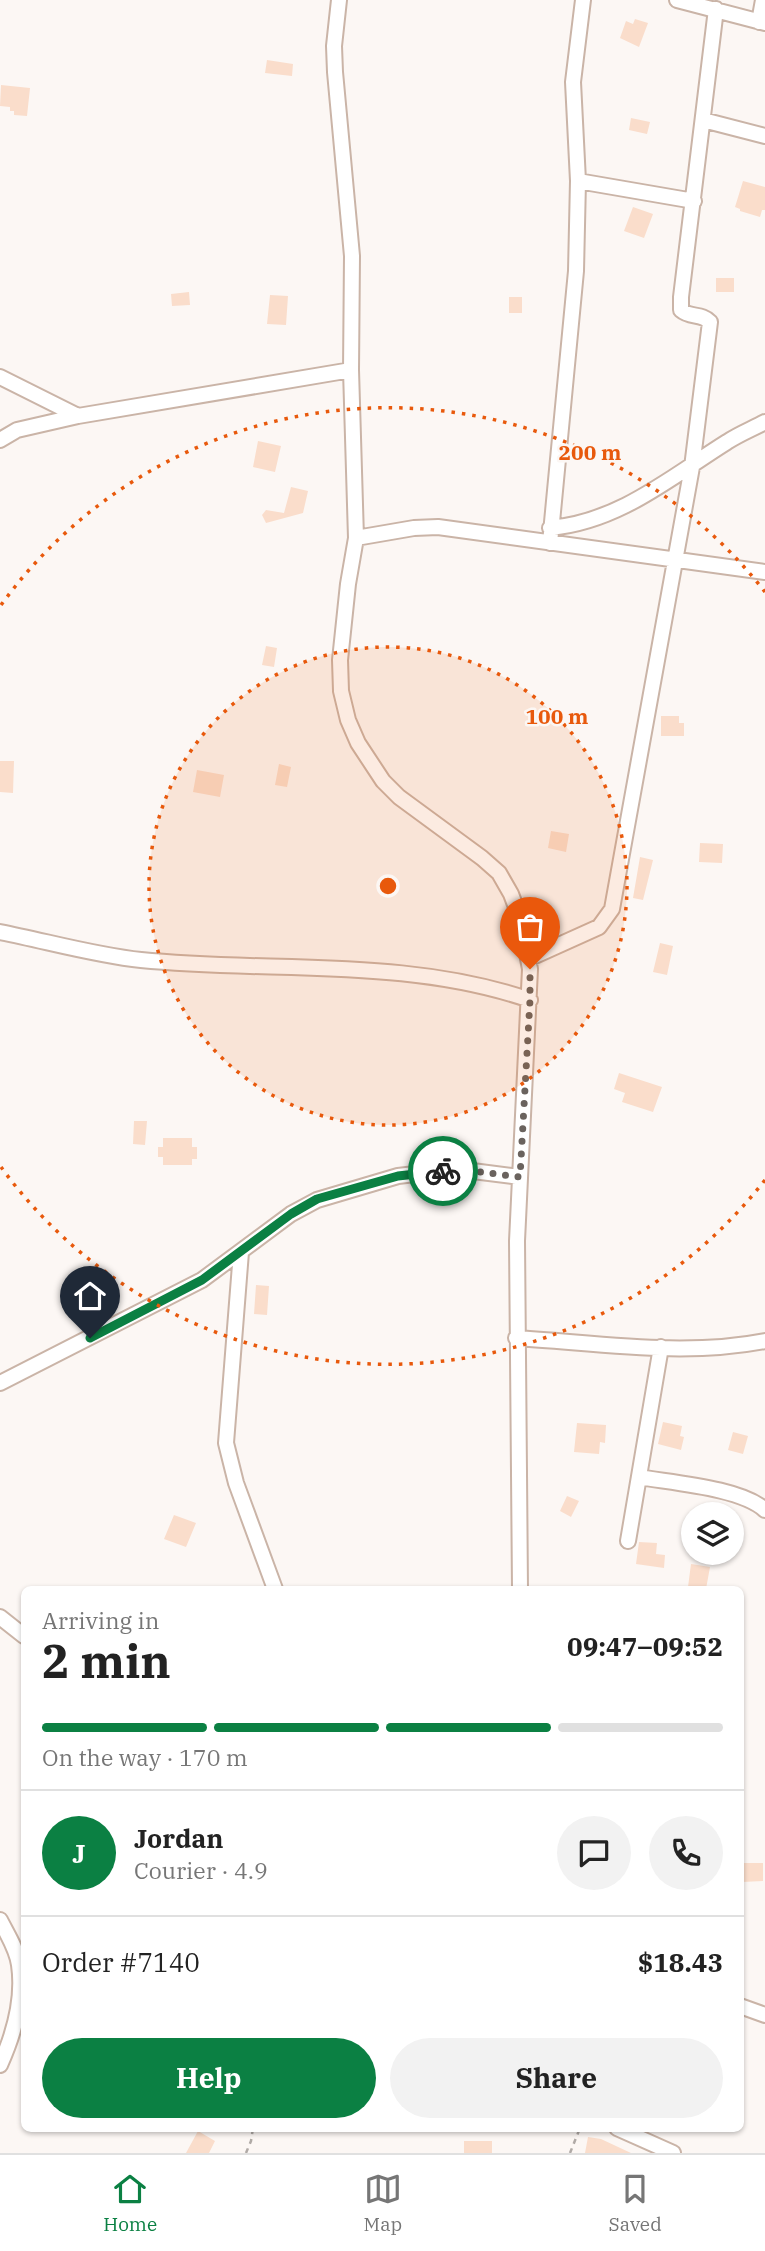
<!DOCTYPE html>
<html lang="en">
<head>
<meta charset="utf-8">
<style>
  :root { --surface:#fff; --page:#f2f2f2; --text:#222; --muted:#767676; --line:#e0e0e0; --accent:#0b8043 }
  body { margin:0; font-family:"IBM Plex Serif",serif; background:var(--page); color:var(--text); height:100vh; display:flex; flex-direction:column; font-size:26px; white-space:nowrap }
  * { box-sizing:border-box; margin:0 }
  p { font-size:23px; color:var(--muted) }
  .icon { flex:none; width:38px; height:38px; fill:none; stroke:currentColor; stroke-width:2; stroke-linecap:round; stroke-linejoin:round }
  .map { position:relative; flex:1; overflow:hidden }
  .sheet { position:absolute; left:21px; top:1586px; width:723px; height:546px; display:flex; flex-direction:column; background:var(--surface); border-radius:10px; box-shadow:0 2px 5px #0004 }
  .sheet>* { flex:none }
  .fabs { position:absolute; left:681px; top:1502px; display:grid; gap:14px }
  .fabs a { display:grid; place-items:center; width:63px; height:63px; border-radius:50%; background:var(--surface); box-shadow:0 2px 5px #0004; font-size:35px }
  .pin { position:absolute; display:grid; place-items:center; width:60px; height:60px; color:#fff; margin:-72px -30px; border-radius:50% 50% 50% 0; rotate:-45deg; box-shadow:0 0 7px #0007 }
  .pin .icon { rotate:45deg }
  .courier { position:absolute; display:grid; place-items:center; width:70px; height:70px; margin:-35px; border:5px solid #0b8043; border-radius:50%; background:#fff; color:#222; box-shadow:0 2px 9px #0007 }
  .summary em { font-style:normal; font-weight:700 }
  .summary div { display:flex; flex-direction:column-reverse }
  .summary { display:flex; align-items:center; justify-content:space-between; height:119px; padding:0 21px }
  h1 { font-size:46px; font-weight:700; line-height:52px }
  .bar { display:grid; grid-template-columns:repeat(4,1fr); gap:10px 7px; align-content:center; height:84px; padding:0 21px }
  .bar i { height:9px; border-radius:5px; background:var(--line) }
  .bar .active { background:var(--accent) }
  .bar p { grid-column:span 4 }
  .line { display:flex; align-items:center; gap:18px; padding:0 21px; border-top:2px solid var(--line) }
  .line div { flex:1 }
  .round { display:grid; place-items:center; flex:none; width:74px; height:74px; border-radius:37px; background:var(--page) }
  .action { display:flex; gap:14px; margin-top:auto; padding:14px 21px }
  .action a { flex:1; height:80px; border-radius:42px; background:var(--accent); color:#fff; font-size:28px; font-weight:700; line-height:80px; text-align:center }
  .action a+a { background:var(--page); color:var(--text) }
  .dock { display:flex; justify-content:space-around; align-items:center; height:98px; border-top:2px solid var(--line); background:var(--surface); font-size:19px; color:var(--muted) }
  .dock a { display:grid; justify-items:center; gap:4px }
  .dock .active { color:var(--accent) }
  .map>svg:first-child { display:block }
</style>
</head>
<body>
<div class="map">
<svg width="765" height="2153" viewBox="0 0 765 2153">
  <rect width="100%" height="100%" fill="#fcf7f4"/>
  <path fill="#faddcb" d="M 635,19 L 648,23 L 639,47 L 620,38 L 626,21 L 633,24 Z
    M 267,60 L 293,64 L 292,76 L 265,73 Z
    M 1,85 L 30,88 L 27,116 L 14,115 L 14,111 L 10,111 L 10,107 L 0,106 Z
    M 631,118 L 650,122 L 647,134 L 629,130 Z
    M 743,181 L 765,187 L 765,210 L 762,210 L 760,217 L 740,211 L 740,209 L 735,207 Z
    M 633,207 L 653,214 L 644,238 L 624,231 Z
    M 716,278 L 734,278 L 734,292 L 716,292 Z
    M 189,292 L 190,305 L 172,306 L 171,294 Z
    M 270,295 L 288,296 L 286,325 L 267,324 Z
    M 509,297 L 522,297 L 522,313 L 509,313 Z
    M 258,441 L 281,446 L 275,472 L 253,467 Z
    M 291,487 L 308,491 L 303,513 L 266,523 L 262,515 L 266,510 L 284,513 Z
    M 266,646 L 277,648 L 274,667 L 262,665 Z
    M 661,716 L 679,716 L 679,723 L 684,723 L 684,736 L 661,736 Z
    M 0,761 L 14,761 L 13,793 L 0,792 Z
    M 279,764 L 291,767 L 287,787 L 275,785 Z
    M 197,770 L 224,775 L 220,797 L 193,792 Z
    M 551,831 L 569,834 L 566,852 L 548,848 Z
    M 700,843 L 723,844 L 722,863 L 699,862 Z
    M 640,857 L 653,860 L 643,900 L 633,898 Z
    M 660,943 L 673,946 L 667,975 L 653,972 Z
    M 619,1073 L 662,1087 L 653,1112 L 622,1102 L 625,1093 L 614,1089 Z
    M 134,1121 L 147,1121 L 145,1145 L 133,1144 Z
    M 163,1138 L 192,1138 L 192,1147 L 197,1147 L 197,1159 L 192,1159 L 192,1165 L 163,1165 L 163,1157 L 158,1157 L 158,1147 L 163,1147 Z
    M 256,1285 L 269,1286 L 267,1315 L 254,1314 Z
    M 663,1422 L 682,1426 L 680,1436 L 684,1437 L 681,1450 L 658,1444 Z
    M 577,1423 L 606,1425 L 605,1443 L 600,1442 L 599,1454 L 574,1452 Z
    M 733,1432 L 748,1436 L 743,1454 L 728,1450 Z
    M 567,1496 L 579,1501 L 571,1517 L 560,1511 Z
    M 174,1515 L 196,1523 L 186,1547 L 164,1539 Z
    M 639,1542 L 657,1543 L 656,1554 L 665,1555 L 664,1568 L 636,1564 Z
    M 691,1564 L 710,1567 L 706,1589 L 688,1587 Z
    M 742,1863 L 763,1863 L 763,1881 L 742,1882 Z
    M 198,2131 L 215,2141 L 209,2153 L 186,2153 Z
    M 588,2137 L 601,2139 L 631,2153 L 585,2153 Z
    M 464,2141 L 492,2141 L 492,2153 L 464,2153 Z"/>
  <g fill="none" stroke-linecap="round" stroke-linejoin="round">
    <defs>
      <path id="street" d="M 339,0 L 334,46 L 335,72 L 352,256 L 351,370
        M 677,0 L 765,23
        M 759,22 L 763,0
        M 703,120 L 765,136
        M 578,181 L 694,201
        M 0,377 L 78,416
        M 0,440 L 17,430 L 78,416 L 351,370 L 356,538 L 348,584 L 340,660 L 341,691 L 348,720 L 358,743 L 383,781 L 399,797 L 482,858 L 499,873 L 511,894 L 520,918 L 530,969 L 517,1241 L 520,1589
        M 550,528 C 619,522 671,477 727,442 C 739,434 752,429 765,422
        M 356,538 L 414,528 L 438,527 L 765,572
        M 550,543 L 576,271 L 578,181 L 573,82 L 583,0
        M 0,932 C 46,941 94,955 141,960 C 271,973 405,957 530,1000
        M 528,959 L 599,927 L 612,909 L 692,467 L 710,322 C 702,313 690,318 681,310 L 681,297 L 716,9
        M 241,1252 L 226,1443 L 236,1483 L 275,1589
        M 516,1338 C 598,1343 684,1357 765,1341
        M 0,1383 L 202,1280 L 291,1214 L 317,1200 L 398,1176 L 457,1169 L 520,1177
        M 639,1477 C 673,1483 741,1488 765,1510
        M 628,1541 L 661,1347
        M 0,1617 L 24,1636
        M 0,1920 C 7,1934 17,1949 19,1965 C 24,1999 14,2034 0,2065
        M 740,2006 L 765,2015
        M 617,2128 L 673,2153"/>
    </defs>
    <use href="#street" stroke="#cab4a7" stroke-width="18"/>
    <path stroke="#b0aaa6" stroke-width="2.5" stroke-dasharray="5 5" stroke-linecap="butt" d="M 246,2153 L 251,2141 L 253,2128
      M 570,2153 L 580,2128"/>
    <use href="#street" stroke="#fff" stroke-width="14"/>
  </g>
  <g fill="none" stroke-linecap="round" stroke-linejoin="round">
    <path stroke="#6a635e" stroke-width="7" stroke-dasharray="0 12.6" d="M 443,1171 L 457,1169 L 520,1177 L 530,1000 L 530,969"/>
    <path stroke="#0b8043" stroke-width="9" d="M 90,1338 L 202,1280 L 291,1214 L 317,1199 L 398,1176 L 443,1171"/>
  </g>
  <circle cx="388" cy="886" r="239" fill="#e8590c" fill-opacity=".12"/>
  <g fill="none" stroke="#e8590c" stroke-width="3.5" stroke-dasharray="3.5 7">
    <circle cx="388" cy="886" r="239"/>
    <path d="M765 1180A478 478 0 0 1 1 1167M1 605A478 478 0 0 1 765 592"/>
  </g>
  <circle cx="388" cy="886" r="10" fill="#e8590c" stroke="#fcf7f4" stroke-width="3.5"/>
  <g font-size="21" text-anchor="middle" font-weight="bold" fill="#e8590c" stroke="#fcf7f4" stroke-width="5" stroke-linejoin="round" paint-order="stroke">
    <text x="590" y="460">200 m</text>
    <text x="557" y="724">100 m</text>
  </g>
</svg>
<div class="fabs">
<a><svg class="icon" aria-label="layers" viewBox="0 0 24 24"><path d="M12 4l9 5-9 5-9-5zM3 14l9 5 9-5"/></svg></a>
</div>
<div class="pin" style="left:530px;top:969px;background:#ea580c"><svg class="icon" aria-label="bag" viewBox="0 0 24 24"><path d="M5 8h14l-1 12H6zM9 8a3 3 0 0 1 6 0"/></svg></div>
<div class="pin" style="left:90px;top:1338px;background:#1f2937"><svg class="icon" aria-label="home" viewBox="0 0 24 24"><path d="M3 11l9-7 9 7M6 9v11h12V9"/></svg></div>
<div class="courier" style="left:443px;top:1171px"><svg class="icon" aria-label="bike" viewBox="0 0 24 24"><circle cx="6" cy="16" r="4"/><circle cx="18" cy="16" r="4"/><path d="M6 16l4-8h5l3 8M10 8l3 8H6M13 5h3"/></svg></div>
<section class="sheet">
<div class="summary"><div><h1>2 min</h1><p>Arriving in</p></div><em>09:47–09:52</em></div>
<div class="bar"><i class="active"></i><i class="active"></i><i class="active"></i><i></i><p>On the way · 170 m</p></div>
<div class="line" style="height:126px"><b class="round" style="background:var(--accent);color:#fff">J</b><div><b>Jordan</b><p>Courier · 4.9</p></div><a class="round"><svg class="icon" aria-label="chat" viewBox="0 0 24 24"><path d="M4 5h16v11H9l-5 4z"/></svg></a><a class="round"><svg class="icon" aria-label="phone" viewBox="0 0 24 24"><path d="M5 4h4l2 5-3 2q2 4 5 5l2-3 5 2v4C11 20 4 13 5 4z"/></svg></a></div>
<div class="line" style="height:91px"><div>Order #7140</div><b>$18.43</b></div>
<div class="action"><a>Help</a><a>Share</a></div>
</section>
</div>
<nav class="dock">
<a class="active"><svg class="icon" aria-label="home" viewBox="0 0 24 24"><path d="M3 11l9-7 9 7M6 9v11h12V9"/></svg>Home</a>
<a><svg class="icon" aria-label="map" viewBox="0 0 24 24"><path d="M3 6l6-2 6 2 6-2v14l-6 2-6-2-6 2zM9 4v14M15 6v14"/></svg>Map</a>
<a><svg class="icon" aria-label="saved" viewBox="0 0 24 24"><path d="M7 4h10v16l-5-4-5 4z"/></svg>Saved</a>
</nav>
</body>
</html>
